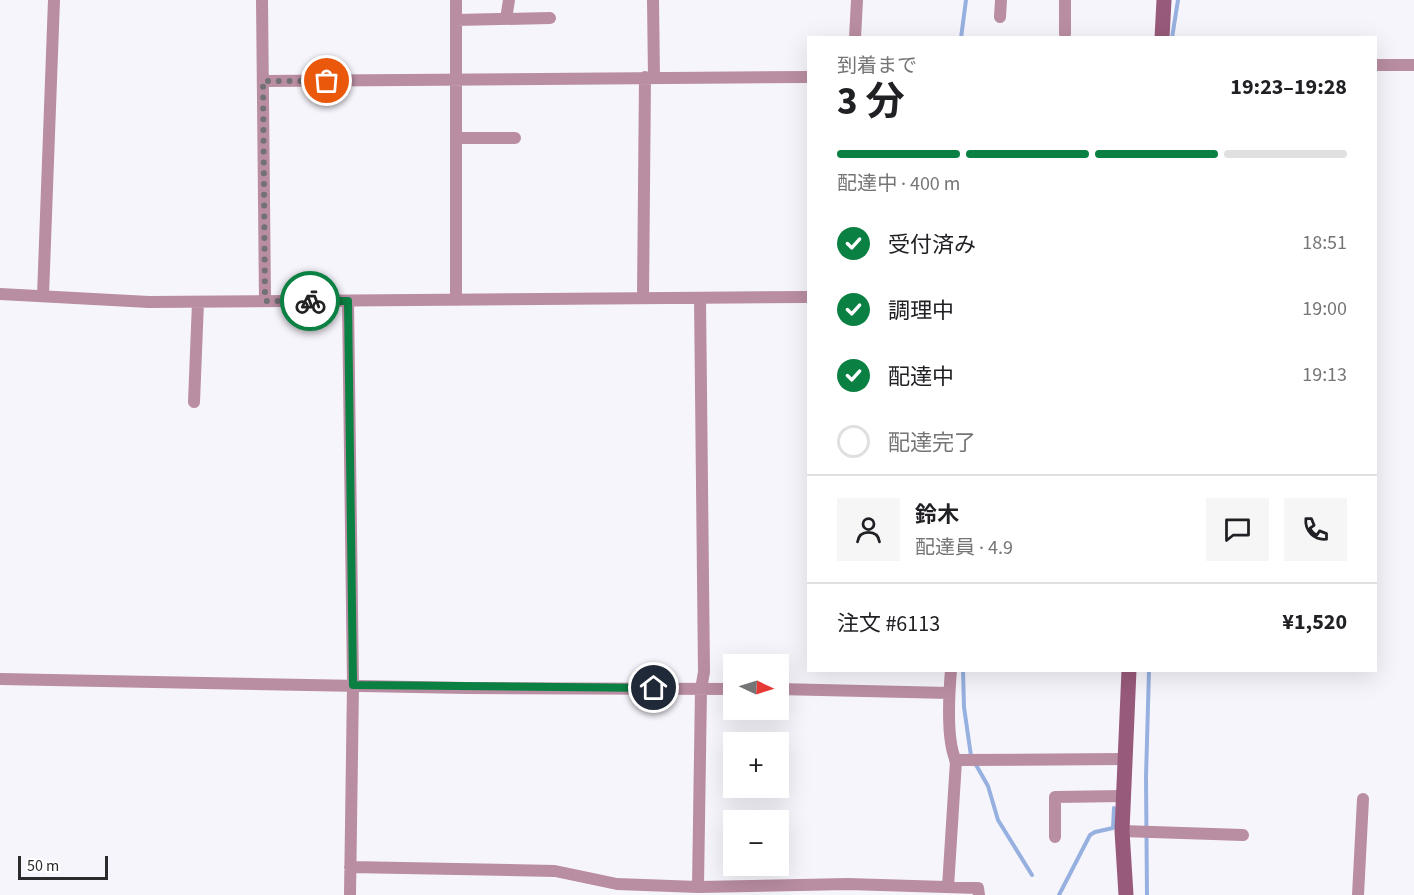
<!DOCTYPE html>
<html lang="ja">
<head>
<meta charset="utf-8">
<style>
  :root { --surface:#fff; --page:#f6f6f6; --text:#202124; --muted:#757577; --line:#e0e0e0; --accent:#0b8043 }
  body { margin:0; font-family:"Source Sans 3","Noto Sans JP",sans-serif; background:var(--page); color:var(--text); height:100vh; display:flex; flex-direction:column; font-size:22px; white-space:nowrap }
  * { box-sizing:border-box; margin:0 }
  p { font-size:20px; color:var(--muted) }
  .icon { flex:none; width:33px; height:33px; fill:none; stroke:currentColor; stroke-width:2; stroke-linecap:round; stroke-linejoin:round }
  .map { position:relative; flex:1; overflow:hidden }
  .drawer { position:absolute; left:807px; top:36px; width:570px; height:636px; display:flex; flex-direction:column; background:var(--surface); border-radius:0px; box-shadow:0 6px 24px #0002 }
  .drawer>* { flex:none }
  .needle { width:39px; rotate:94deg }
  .fabs { position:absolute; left:723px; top:654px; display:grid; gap:12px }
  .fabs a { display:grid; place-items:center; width:66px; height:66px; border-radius:0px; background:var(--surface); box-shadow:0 6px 24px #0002; font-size:30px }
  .scale { position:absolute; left:18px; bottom:15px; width:90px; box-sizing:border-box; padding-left:6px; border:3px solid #2b2a2c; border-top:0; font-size:16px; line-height:21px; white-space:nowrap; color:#2b2a2c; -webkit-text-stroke:4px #fff; paint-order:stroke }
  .pin { position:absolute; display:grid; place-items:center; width:51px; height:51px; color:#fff; margin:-26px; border:3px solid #fff; border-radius:50%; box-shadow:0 2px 6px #0007 }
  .courier { position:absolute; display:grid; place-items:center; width:60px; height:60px; margin:-30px; border:4px solid #0b8043; border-radius:50%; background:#fff; color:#222; box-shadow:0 2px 8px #0007 }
  .head em { font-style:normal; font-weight:700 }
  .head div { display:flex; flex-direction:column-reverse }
  .head { display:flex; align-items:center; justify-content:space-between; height:102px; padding:0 30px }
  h1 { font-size:39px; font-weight:700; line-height:45px }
  .bar { display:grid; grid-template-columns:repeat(4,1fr); gap:9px 6px; align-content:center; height:72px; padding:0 30px }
  .bar i { height:8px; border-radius:4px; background:var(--line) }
  .bar .on { background:var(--accent) }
  .bar p { grid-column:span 4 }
  .line { display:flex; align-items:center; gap:15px; padding:0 30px; border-top:2px solid var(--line) }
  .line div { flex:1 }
  .round { display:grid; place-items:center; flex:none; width:63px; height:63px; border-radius:0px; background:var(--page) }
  ol { padding:0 30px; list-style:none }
  li { display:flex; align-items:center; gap:18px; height:66px }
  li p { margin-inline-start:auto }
  li .icon { padding:6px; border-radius:50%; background:var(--accent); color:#fff; stroke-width:4 }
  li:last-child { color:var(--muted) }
  li i { width:33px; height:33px; border:3px solid var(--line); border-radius:50% }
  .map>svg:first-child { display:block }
</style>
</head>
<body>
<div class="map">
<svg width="1414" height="895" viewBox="0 0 1414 895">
  <rect width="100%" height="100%" fill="#f7f5fc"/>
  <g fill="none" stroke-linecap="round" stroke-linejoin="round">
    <path stroke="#96b0df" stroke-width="4" d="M 961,38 L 966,0
      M 1172,38 L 1178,0
      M 963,670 L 964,707 L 971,756 L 988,786 L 998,820 L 1032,875
      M 1059,895 L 1090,835 L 1095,832 L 1113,828 L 1114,808
      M 1147,895 L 1146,777 L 1149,670"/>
    <path stroke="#b98da2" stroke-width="12" d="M 262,0 L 265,301
      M 653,0 L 654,77
      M 1000,17 L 1001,0
      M 506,19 L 509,0
      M 456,20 L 550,18
      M 1065,34 L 1065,0
      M 855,38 L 857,0
      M 1376,65 L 1414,65
      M 263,81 C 445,81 627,77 808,77
      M 456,138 L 515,138
      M 0,294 L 149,302 L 808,297
      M 43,296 L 54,0
      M 643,298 L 645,77
      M 456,300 L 456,0
      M 348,301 L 353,685 L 350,895
      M 194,402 L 198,302
      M 0,679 L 467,688 L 734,689
      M 778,689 L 949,693
      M 955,760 L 1125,759
      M 1122,831 L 1243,835
      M 1055,837 L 1055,797 L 1124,796
      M 350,867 L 555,871 L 617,884 L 698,887 L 848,884 L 978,888 L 979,895
      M 698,887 L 701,689 L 704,672 L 700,298
      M 948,887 L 956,761 C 946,740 949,694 951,670
      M 1358,895 L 1363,799"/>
    <path stroke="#985a7a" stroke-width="15" d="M 1162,38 L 1164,0
      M 1126,895 L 1122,831 L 1129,670"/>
  </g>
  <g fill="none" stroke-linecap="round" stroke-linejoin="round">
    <path stroke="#727175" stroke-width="6" stroke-dasharray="0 10.8" d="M 310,301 L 265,301 L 263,81 L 327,81"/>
    <path stroke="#0b8043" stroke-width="8" d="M 310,301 L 348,301 L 353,685 L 654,688"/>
  </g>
</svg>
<div class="fabs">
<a><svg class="needle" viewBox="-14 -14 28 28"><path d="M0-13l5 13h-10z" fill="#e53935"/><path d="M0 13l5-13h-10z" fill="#757577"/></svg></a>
<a>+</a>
<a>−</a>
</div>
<div class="scale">50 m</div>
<div class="pin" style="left:327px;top:81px;background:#ea580c"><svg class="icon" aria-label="bag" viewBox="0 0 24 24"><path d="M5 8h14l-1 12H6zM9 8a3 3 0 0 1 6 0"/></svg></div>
<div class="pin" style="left:654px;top:688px;background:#1f2937"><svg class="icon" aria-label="home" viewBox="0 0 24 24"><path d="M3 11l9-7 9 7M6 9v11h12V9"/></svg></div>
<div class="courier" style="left:310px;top:301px"><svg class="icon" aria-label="bike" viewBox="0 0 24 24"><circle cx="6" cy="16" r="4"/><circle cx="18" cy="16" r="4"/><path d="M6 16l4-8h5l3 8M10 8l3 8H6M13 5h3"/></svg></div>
<section class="drawer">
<div class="head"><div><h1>3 分</h1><p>到着まで</p></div><em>19:23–19:28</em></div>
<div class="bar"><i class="on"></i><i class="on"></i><i class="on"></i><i></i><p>配達中 · 400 m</p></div>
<ol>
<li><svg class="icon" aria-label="check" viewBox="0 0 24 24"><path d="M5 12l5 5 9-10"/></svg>受付済み<p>18:51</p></li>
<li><svg class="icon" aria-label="check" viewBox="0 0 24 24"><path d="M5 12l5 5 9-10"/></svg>調理中<p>19:00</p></li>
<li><svg class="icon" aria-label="check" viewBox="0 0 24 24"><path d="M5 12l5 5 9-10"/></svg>配達中<p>19:13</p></li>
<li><i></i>配達完了</li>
</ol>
<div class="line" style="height:108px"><a class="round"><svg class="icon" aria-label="person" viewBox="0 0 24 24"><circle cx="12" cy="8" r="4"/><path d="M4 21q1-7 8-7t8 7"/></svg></a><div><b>鈴木</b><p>配達員 · 4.9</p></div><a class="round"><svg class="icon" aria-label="chat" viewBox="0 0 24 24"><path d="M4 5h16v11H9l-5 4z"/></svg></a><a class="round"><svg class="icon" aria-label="phone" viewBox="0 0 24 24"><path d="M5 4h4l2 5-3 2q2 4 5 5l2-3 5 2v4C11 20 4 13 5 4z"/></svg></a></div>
<div class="line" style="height:78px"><div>注文 #6113</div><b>¥1,520</b></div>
</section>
</div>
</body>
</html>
